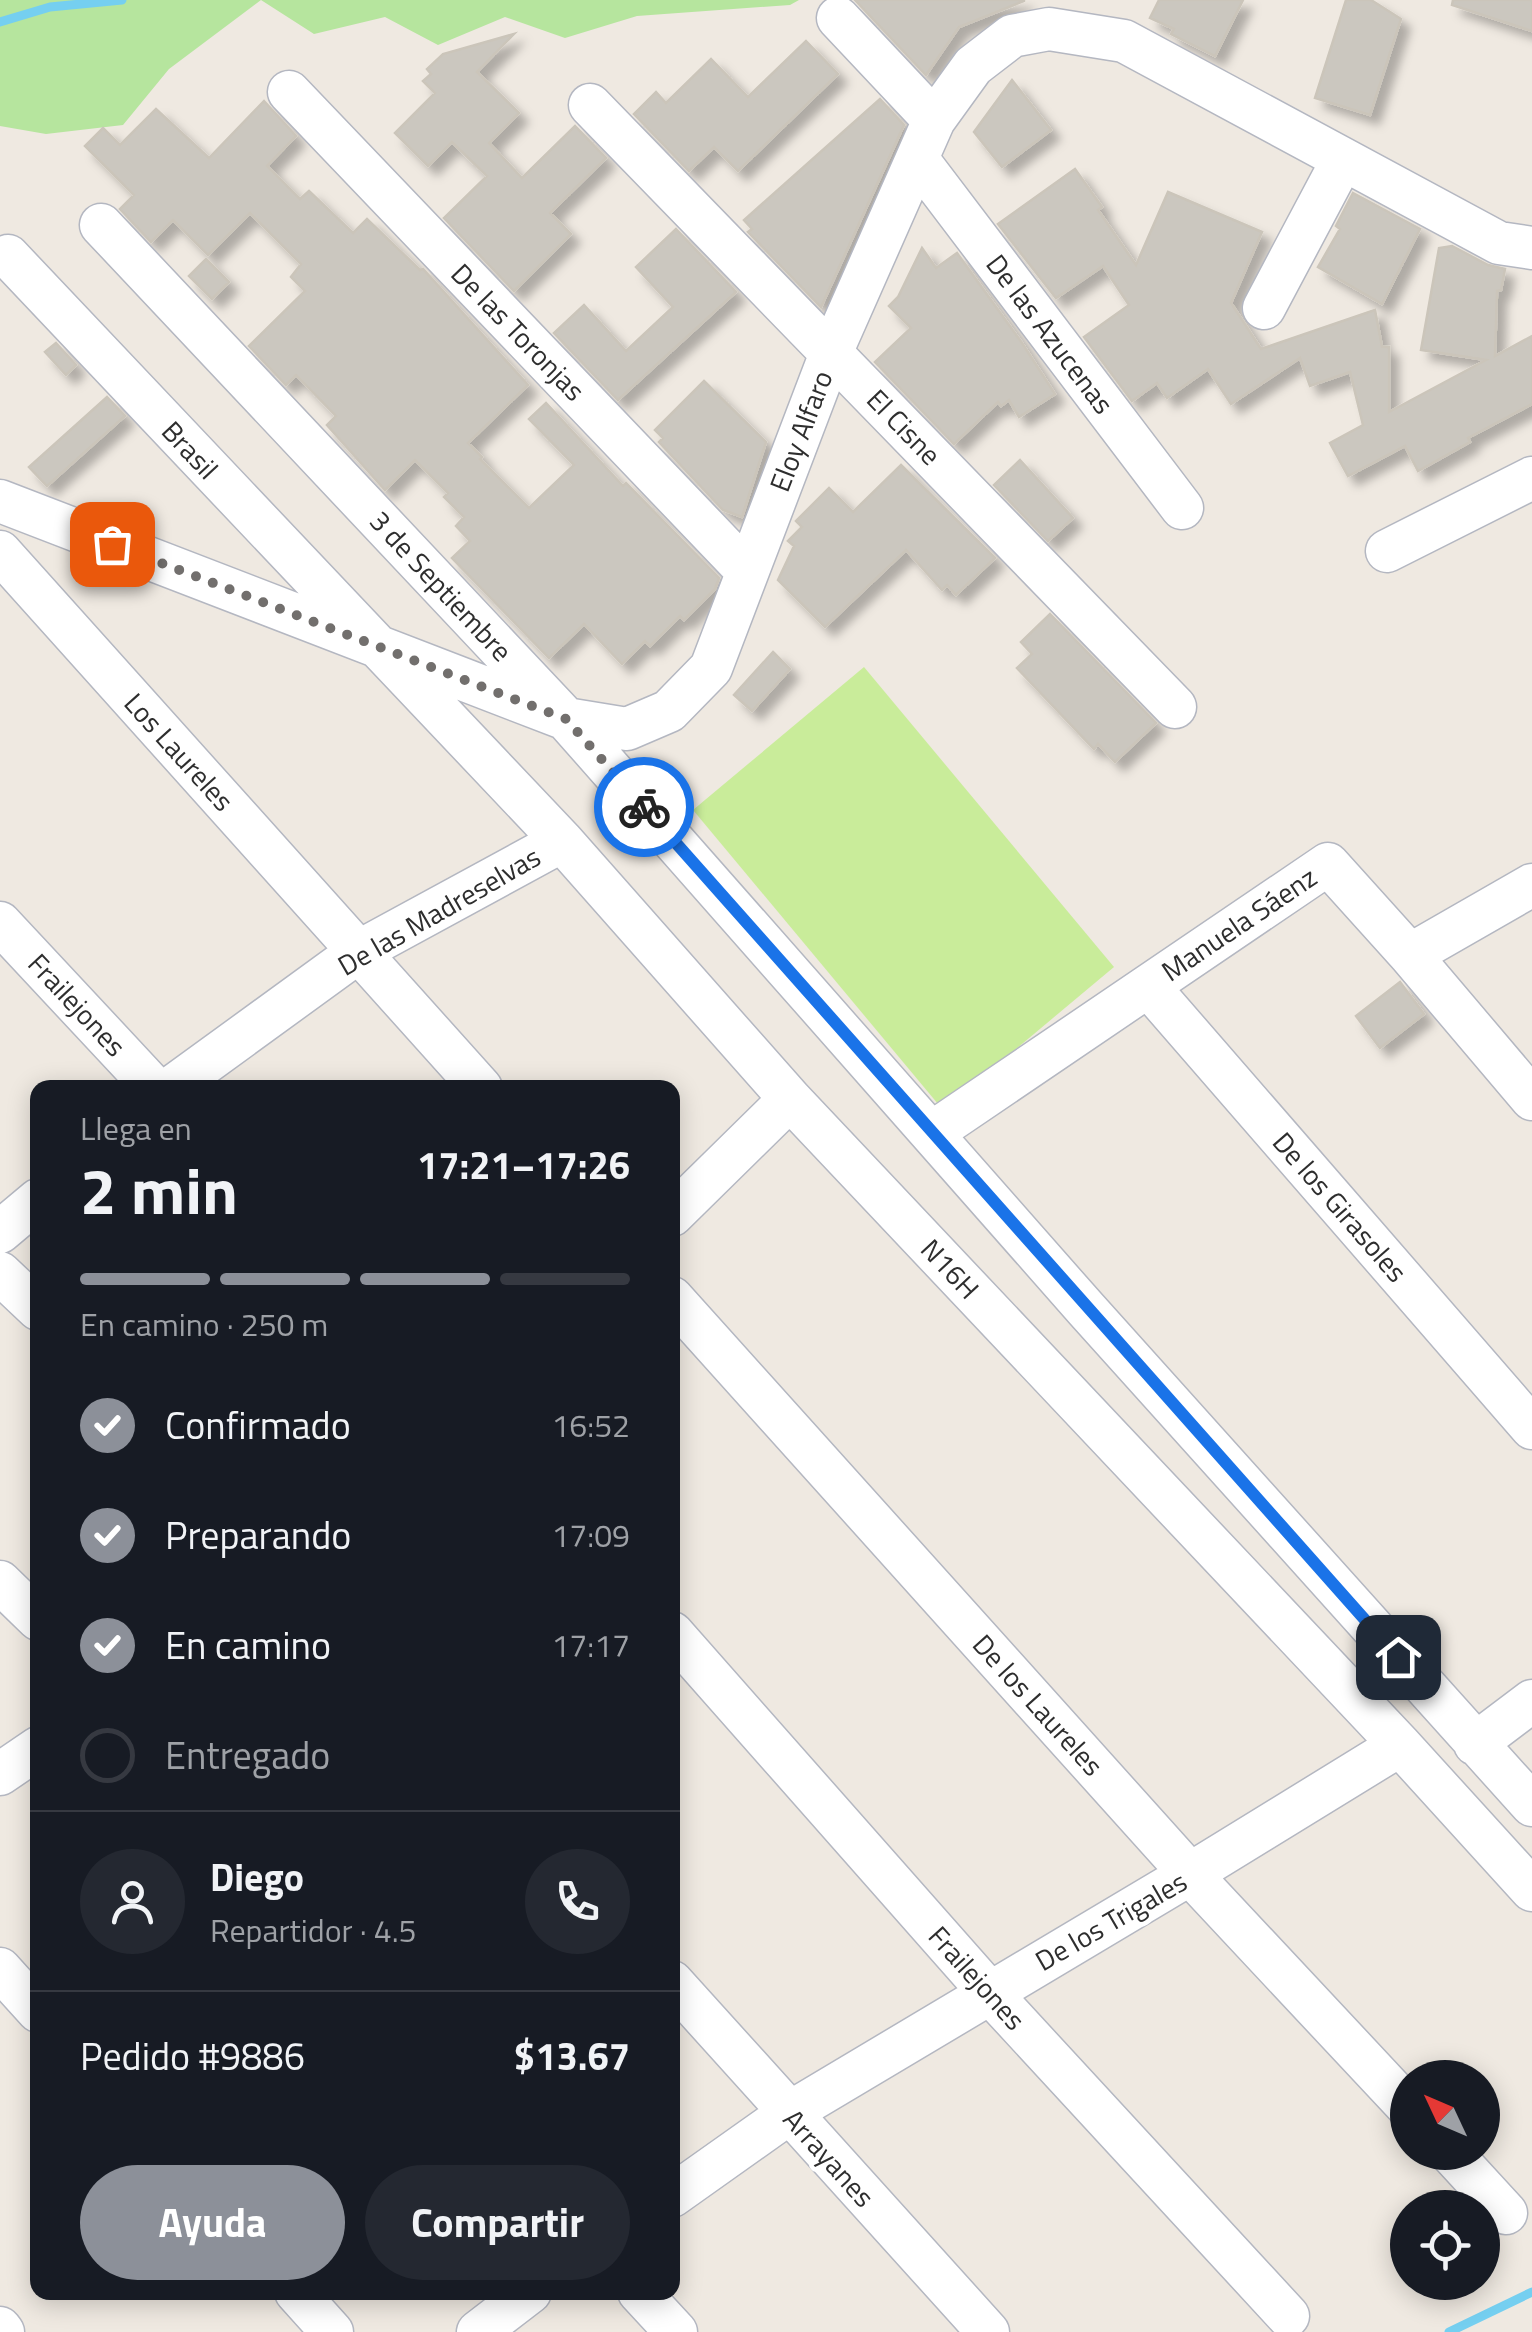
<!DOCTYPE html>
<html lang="es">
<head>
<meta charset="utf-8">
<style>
  :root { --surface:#171b24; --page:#242831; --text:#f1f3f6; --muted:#9ea1a6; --line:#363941; --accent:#8c9099 }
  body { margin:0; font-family:"Titillium Web",sans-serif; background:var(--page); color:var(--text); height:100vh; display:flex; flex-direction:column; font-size:38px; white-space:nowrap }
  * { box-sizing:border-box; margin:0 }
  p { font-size:32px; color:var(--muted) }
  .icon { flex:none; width:55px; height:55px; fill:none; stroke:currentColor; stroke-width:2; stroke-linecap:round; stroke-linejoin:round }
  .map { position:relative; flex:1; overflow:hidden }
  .sheet { position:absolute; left:30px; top:1080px; width:650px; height:1220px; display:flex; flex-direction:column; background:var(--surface); border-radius:20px; box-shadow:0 5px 25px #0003 }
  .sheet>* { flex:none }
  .needle { width:65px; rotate:314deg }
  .tools { position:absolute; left:1390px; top:2060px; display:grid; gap:20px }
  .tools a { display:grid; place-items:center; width:110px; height:110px; border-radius:50%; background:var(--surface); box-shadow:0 5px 25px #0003; font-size:50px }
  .pin { position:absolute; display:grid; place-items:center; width:85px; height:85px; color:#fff; margin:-42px; border-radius:20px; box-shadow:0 5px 15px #0006 }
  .courier { position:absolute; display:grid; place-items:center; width:100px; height:100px; margin:-50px; border:8px solid #1a73e8; border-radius:50%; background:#fff; color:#222; box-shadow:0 2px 12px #0007 }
  .headline em { font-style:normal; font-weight:700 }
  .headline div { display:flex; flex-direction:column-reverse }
  .headline { display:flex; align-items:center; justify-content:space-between; height:170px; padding:0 50px }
  h1 { font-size:65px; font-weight:700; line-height:75px }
  .bar { display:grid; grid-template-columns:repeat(4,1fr); gap:15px 10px; align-content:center; height:120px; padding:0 50px }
  .bar i { height:12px; border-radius:8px; background:var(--line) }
  .bar .current { background:var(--accent) }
  .bar p { grid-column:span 4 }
  .line { display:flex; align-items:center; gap:25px; padding:0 50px; border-top:2px solid var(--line) }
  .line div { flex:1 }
  .round { display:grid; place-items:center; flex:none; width:105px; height:105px; border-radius:52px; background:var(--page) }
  ol { padding:0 50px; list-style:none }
  li { display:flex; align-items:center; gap:30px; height:110px }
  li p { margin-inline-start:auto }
  li .icon { padding:10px; border-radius:50%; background:var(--accent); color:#fff; stroke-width:4 }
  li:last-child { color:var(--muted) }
  li i { width:55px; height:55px; border:5px solid var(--line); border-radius:50% }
  .button { display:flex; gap:20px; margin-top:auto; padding:20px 50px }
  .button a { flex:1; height:115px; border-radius:60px; background:var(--accent); color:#fff; font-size:40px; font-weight:700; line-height:115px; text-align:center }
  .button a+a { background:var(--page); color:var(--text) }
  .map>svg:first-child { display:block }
</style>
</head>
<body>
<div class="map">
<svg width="1532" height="2332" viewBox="0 0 1532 2332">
  <defs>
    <filter id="shadow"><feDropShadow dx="9" dy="9" stdDeviation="5" flood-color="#0004"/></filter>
  </defs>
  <rect width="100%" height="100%" fill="#efe9e1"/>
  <path fill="#b6e59e" d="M 0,0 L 799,0 L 790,5 L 637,16 L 565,38 L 505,17 L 438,45 L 385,17 L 314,34 L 261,0 L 169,69 L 123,125 L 46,134 L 0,126 Z"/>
  <path fill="#c9ec9a" d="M 864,667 L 1114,967 L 943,1110 L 693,810 Z"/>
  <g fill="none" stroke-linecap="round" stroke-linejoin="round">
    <path stroke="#75cff0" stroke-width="9" d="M 0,22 L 50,7 L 122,0
      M 1449,2332 L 1532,2292"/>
  </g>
  <path fill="#cbc7bf" stroke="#cbc5ba" stroke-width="2.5" filter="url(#shadow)" d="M 855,0 L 1024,0 L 1024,1 L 959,27 L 926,75 Z
    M 1159,0 L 1243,0 L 1215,56 L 1171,34 L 1174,29 L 1150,18 Z
    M 1346,0 L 1371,0 L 1401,19 L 1370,115 L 1315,98 Z
    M 1453,0 L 1532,0 L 1532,31 L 1452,5 Z
    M 514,34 L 477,72 L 519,113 L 489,143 L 522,178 L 575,126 L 606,158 L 550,213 L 571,234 L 514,291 L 444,218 L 487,176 L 452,142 L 428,166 L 395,133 L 435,93 L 423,81 L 431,74 L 427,69 L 443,54 Z
    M 806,41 L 838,74 L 738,171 L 714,147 L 689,171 L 634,114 L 656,92 L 666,103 L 711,59 L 748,97 Z
    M 1012,80 L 1051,130 L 1002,167 L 974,132 Z
    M 880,99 L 904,125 L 821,307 L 748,232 L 752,229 L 744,220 Z
    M 264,101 L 296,136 L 267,166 L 300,199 L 309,191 L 353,233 L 367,219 L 420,270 L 423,269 L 528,385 L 468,443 L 482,457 L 480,459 L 529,508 L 574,465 L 529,419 L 546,403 L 623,486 L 626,483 L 719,578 L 715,589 L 684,620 L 680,616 L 650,646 L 645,641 L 622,664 L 584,624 L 549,658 L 452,558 L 470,541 L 456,526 L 464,517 L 444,497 L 448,493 L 415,460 L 385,490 L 327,425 L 336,416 L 296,375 L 286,385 L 249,346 L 305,291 L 291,277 L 301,264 L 250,213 L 208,255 L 173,220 L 151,242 L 120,209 L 134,195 L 85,146 L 103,128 L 120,145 L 156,109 L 209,158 Z
    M 1075,169 L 1102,207 L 1098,210 L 1136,265 L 1168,192 L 1262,232 L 1231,303 L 1261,349 L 1375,310 L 1382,347 L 1389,347 L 1389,412 L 1486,360 L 1421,350 L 1439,248 L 1452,246 L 1488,265 L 1505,269 L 1501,290 L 1497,291 L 1495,356 L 1532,336 L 1532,404 L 1468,438 L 1470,442 L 1418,471 L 1405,446 L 1348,476 L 1330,443 L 1363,425 L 1350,372 L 1310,386 L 1300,358 L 1231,404 L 1208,369 L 1167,398 L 1157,383 L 1132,401 L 1084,337 L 1129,305 L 1103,266 L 1056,298 L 998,224 Z
    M 1353,193 L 1420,229 L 1382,304 L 1318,267 L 1340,229 L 1336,226 Z
    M 676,229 L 736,292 L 618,400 L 554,333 L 584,305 L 626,351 L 673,307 L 636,267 Z
    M 922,248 L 936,268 L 957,253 L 1022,343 L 1055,394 L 1019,417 L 1009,400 L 1001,406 L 998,402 L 954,444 L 875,362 L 911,328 L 889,306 L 898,297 Z
    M 206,259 L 229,282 L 212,299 L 189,276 Z
    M 56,343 L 76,365 L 66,375 L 45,352 Z
    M 704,381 L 766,442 L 742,517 L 723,510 L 659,442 L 663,438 L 655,430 Z
    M 107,397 L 125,416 L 47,486 L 29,467 Z
    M 1020,460 L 1073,518 L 1048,541 L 994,485 Z
    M 901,465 L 995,558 L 956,595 L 947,585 L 942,590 L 906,550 L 825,627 L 778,580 L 794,546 L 788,541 L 802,527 L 796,521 L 829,488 L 853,512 Z
    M 1050,614 L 1156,723 L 1115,762 L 1098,744 L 1094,749 L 1017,668 L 1032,654 L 1021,642 Z
    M 773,652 L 790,669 L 752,711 L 734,695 Z
    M 1400,982 L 1424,1014 L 1380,1048 L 1356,1016 Z"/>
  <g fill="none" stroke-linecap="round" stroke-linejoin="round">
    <defs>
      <path id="minor" d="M 838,18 L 934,120
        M 289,92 L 747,571
        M 590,105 L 1175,707
        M 918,160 L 1182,508
        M 101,225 L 566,719 L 1086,1309 L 1532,1805
        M 8,256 L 562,841 L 790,1099 L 1400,1745 L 1532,1890
        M 1264,308 L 1343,159
        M 0,501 L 566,719 L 627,729 L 669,711 L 711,668 L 831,353 L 934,120 L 973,66 L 1012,36 L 1049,29 L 1124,41 L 1499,243 L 1532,248
        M 1387,551 L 1532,478
        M 0,552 L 481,1088
        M 0,923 L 154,1088
        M 1410,955 L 1532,1099
        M 1148,986 L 1532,1428
        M 171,1088 L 358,952 L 562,841
        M 933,1132 L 1328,864 L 1410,955 L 1532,885
        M 672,1215 L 790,1099
        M 0,1232 L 38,1200
        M 0,1273 L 38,1309
        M 672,1298 L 1190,1874 L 1408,2107
        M 0,1582 L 38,1619
        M 672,1633 L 989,1992 L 1288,2316
        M 1475,1744 L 1532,1701
        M 0,1774 L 38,1748
        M 0,1969 L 38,2011
        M 672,1982 L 988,2332
        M 1450,2152 L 1506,2213
        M 672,2196 L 789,2113 L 1190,1874 L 1400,1745
        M 296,2292 L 332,2332
        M 639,2292 L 676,2332
        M 0,2328 L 3,2332
        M 478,2332 L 530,2292"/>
    </defs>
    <use href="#minor" stroke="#b4b7c1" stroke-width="45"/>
    <use href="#minor" stroke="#fff" stroke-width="42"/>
  </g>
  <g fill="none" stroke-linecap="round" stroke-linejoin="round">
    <path stroke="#726f6d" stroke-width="10" stroke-dasharray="0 18" d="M 112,544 L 566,719 L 644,807"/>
    <path stroke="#1a73e8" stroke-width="12" d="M 644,807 L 1398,1657"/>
  </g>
  <g text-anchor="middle" stroke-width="9" stroke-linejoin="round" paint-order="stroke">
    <g font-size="28" fill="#2e2e2e" stroke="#fff">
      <text transform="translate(518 332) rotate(46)" y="10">De las Toronjas</text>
      <text transform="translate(1050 334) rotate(53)" y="10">De las Azucenas</text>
      <text transform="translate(904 427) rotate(46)" y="10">El Cisne</text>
      <text transform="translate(801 431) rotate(-69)" y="10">Eloy Alfaro</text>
      <text transform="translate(190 450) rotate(47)" y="10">Brasil</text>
      <text transform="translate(441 586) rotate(47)" y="10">3 de Septiembre</text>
      <text transform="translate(179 752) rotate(48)" y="10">Los Laureles</text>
      <text transform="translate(439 911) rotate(-30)" y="10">De las Madreselvas</text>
      <text transform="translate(1239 924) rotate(-34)" y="10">Manuela Sáenz</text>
      <text transform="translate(77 1005) rotate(47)" y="10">Frailejones</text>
      <text transform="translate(1340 1207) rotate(49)" y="10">De los Girasoles</text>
      <text transform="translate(950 1269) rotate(47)" y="10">N16H</text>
      <text transform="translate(1038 1705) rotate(48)" y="10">De los Laureles</text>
      <text transform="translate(1111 1921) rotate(-30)" y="10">De los Trigales</text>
      <text transform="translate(977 1978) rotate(48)" y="10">Frailejones</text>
      <text transform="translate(829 2158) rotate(48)" y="10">Arrayanes</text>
    </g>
  </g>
</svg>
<div class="tools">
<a><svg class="needle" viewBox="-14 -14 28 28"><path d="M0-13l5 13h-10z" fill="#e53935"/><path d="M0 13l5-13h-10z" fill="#9ea1a6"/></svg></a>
<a><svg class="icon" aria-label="locate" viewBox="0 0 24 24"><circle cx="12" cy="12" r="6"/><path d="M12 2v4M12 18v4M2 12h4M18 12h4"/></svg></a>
</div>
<div class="pin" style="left:112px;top:544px;background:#ea580c"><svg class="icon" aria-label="bag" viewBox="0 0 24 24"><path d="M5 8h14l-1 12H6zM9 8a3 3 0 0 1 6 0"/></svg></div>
<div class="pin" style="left:1398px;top:1657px;background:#1f2937"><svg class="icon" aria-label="home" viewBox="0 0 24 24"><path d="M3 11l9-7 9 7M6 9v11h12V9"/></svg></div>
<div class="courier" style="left:644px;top:807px"><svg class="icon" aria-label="bike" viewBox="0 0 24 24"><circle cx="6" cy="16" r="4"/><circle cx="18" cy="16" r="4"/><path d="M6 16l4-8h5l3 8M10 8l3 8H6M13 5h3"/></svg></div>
<section class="sheet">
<div class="headline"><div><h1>2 min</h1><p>Llega en</p></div><em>17:21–17:26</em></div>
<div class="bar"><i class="current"></i><i class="current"></i><i class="current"></i><i></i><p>En camino · 250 m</p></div>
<ol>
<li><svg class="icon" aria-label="check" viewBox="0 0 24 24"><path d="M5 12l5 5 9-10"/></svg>Confirmado<p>16:52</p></li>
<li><svg class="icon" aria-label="check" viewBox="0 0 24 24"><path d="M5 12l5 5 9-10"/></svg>Preparando<p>17:09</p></li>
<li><svg class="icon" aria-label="check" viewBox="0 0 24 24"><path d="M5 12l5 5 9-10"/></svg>En camino<p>17:17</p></li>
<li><i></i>Entregado</li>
</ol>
<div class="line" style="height:180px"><a class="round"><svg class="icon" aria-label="person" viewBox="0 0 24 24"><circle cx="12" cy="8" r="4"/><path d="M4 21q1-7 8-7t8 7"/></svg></a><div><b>Diego</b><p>Repartidor · 4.5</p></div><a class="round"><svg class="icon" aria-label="phone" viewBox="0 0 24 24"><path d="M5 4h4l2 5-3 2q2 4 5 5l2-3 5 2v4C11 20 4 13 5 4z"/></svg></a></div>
<div class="line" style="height:130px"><div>Pedido #9886</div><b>$13.67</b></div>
<div class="button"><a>Ayuda</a><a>Compartir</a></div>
</section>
</div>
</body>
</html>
